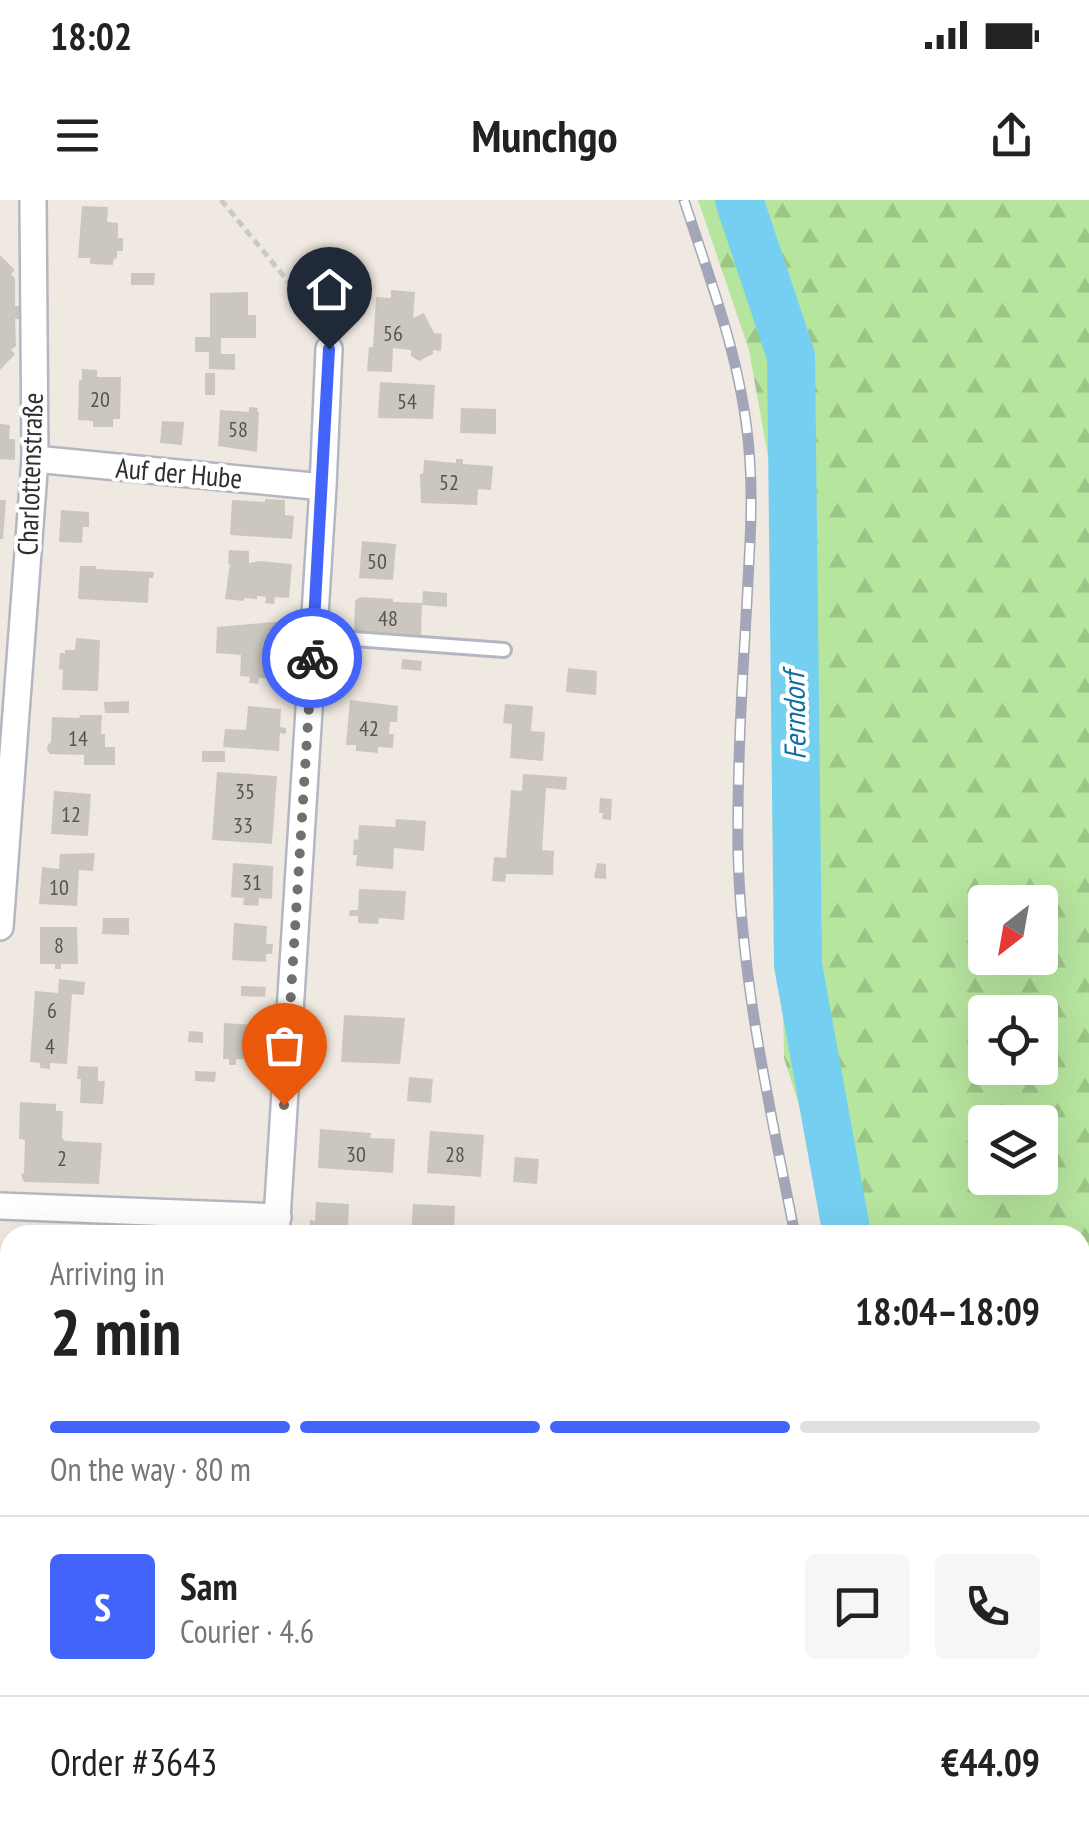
<!DOCTYPE html>
<html lang="en">
<head>
<meta charset="utf-8">
<style>
  :root { --surface:#fff; --page:#f6f6f6; --text:#222; --muted:#767676; --line:#e0e0e0; --accent:#4264fb }
  body { margin:0; font-family:"PT Sans Narrow",sans-serif; background:var(--page); color:var(--text); height:100vh; display:flex; flex-direction:column; font-size:38px; white-space:nowrap }
  * { box-sizing:border-box; margin:0 }
  p { font-size:32px; color:var(--muted) }
  .icon { flex:none; width:55px; height:55px; fill:none; stroke:currentColor; stroke-width:2; stroke-linecap:round; stroke-linejoin:round }
  .map { position:relative; flex:1; overflow:hidden }
  .sheet { position:absolute; left:0px; top:1025px; width:1090px; height:622px; display:flex; flex-direction:column; background:var(--surface); border-radius:30px 30px 0 0; box-shadow:0 10px 40px #0002 }
  .sheet>* { flex:none }
  .needle { width:65px; rotate:211deg }
  .controls { position:absolute; left:968px; top:685px; display:grid; gap:20px }
  .controls a { display:grid; place-items:center; width:90px; height:90px; border-radius:10px; background:var(--surface); box-shadow:0 10px 40px #0002; font-size:50px }
  .pin { position:absolute; display:grid; place-items:center; width:85px; height:85px; color:#fff; margin:-102px -42px; border-radius:50% 50% 50% 0; rotate:-45deg; box-shadow:0 0 10px #0007 }
  .pin .icon { rotate:45deg }
  .courier { position:absolute; display:grid; place-items:center; width:100px; height:100px; margin:-50px; border:8px solid #4264fb; border-radius:50%; background:#fff; color:#222; box-shadow:0 2px 12px #0007 }
  .head em { font-style:normal; font-weight:700 }
  .head div { display:flex; flex-direction:column-reverse }
  .head { display:flex; align-items:center; justify-content:space-between; height:170px; padding:0 50px }
  h1 { font-size:65px; font-weight:700; line-height:75px }
  .bar { display:grid; grid-template-columns:repeat(4,1fr); gap:15px 10px; align-content:center; height:120px; padding:0 50px }
  .bar i { height:12px; border-radius:8px; background:var(--line) }
  .bar .active { background:var(--accent) }
  .bar p { grid-column:span 4 }
  .line { display:flex; align-items:center; gap:25px; padding:0 50px; border-top:2px solid var(--line) }
  .line div { flex:1 }
  .round { display:grid; place-items:center; flex:none; width:105px; height:105px; border-radius:10px; background:var(--page) }
  .status { display:flex; justify-content:space-between; align-items:center; height:70px; padding:0 50px; background:var(--surface); direction:ltr }
  .status svg { height:28px; fill:currentColor }
  header { display:flex; justify-content:space-between; align-items:center; height:130px; padding:0 50px; background:var(--surface); font-size:45px; font-weight:700 }
  .map>svg:first-child { display:block }
</style>
</head>
<body>
<div class="status"><b>18:02</b><svg viewBox="0 0 49 12"><path d="M0 12V9h3v3zM5 12V6h3v6zM10 12V3h3v9zM15 12V0h3v12zM26 1h20v11H26zM47 4h2v5h-2z"/></svg></div>
<header><svg class="icon" aria-label="menu" viewBox="0 0 24 24"><path d="M4 6h16M4 12h16M4 18h16"/></svg>Munchgo<svg class="icon" aria-label="share" viewBox="0 0 24 24"><path d="M12 15V3M7 8l5-5 5 5M5 13v7h14v-7"/></svg></header>
<div class="map">
<svg width="1089" height="1647" viewBox="0 0 1089 1647">
  <defs>
    <pattern id="industrial-furrows" width="10" height="10" patternUnits="userSpaceOnUse" patternTransform="scale(2.5)"><rect width="10" height="10" fill="#e3e1e8"/><path d="M-1 1l2-2M0 10L10 0M9 11l2-2" fill="none" stroke="#c3c1c7"/></pattern>
    <pattern id="forest-firs" width="22" height="20" patternUnits="userSpaceOnUse" patternTransform="scale(2.5)"><rect width="22" height="20" fill="#b6e59e"/><path d="M5 1l3.5 6h-7zM16 11l3.5 6h-7z" fill="#9dc588"/></pattern>
  </defs>
  <rect width="100%" height="100%" fill="#efe9e1"/>
  <path fill="url(#industrial-furrows)" d="M 0,1622 L 10,1623 L 10,1638 L 152,1638 L 222,1645 L 222,1647 L 0,1647 Z
    M 397,1638 L 768,1638 L 766,1647 L 396,1647 Z"/>
  <path fill="url(#forest-firs)" fill-rule="evenodd" d="M 698,0 L 1089,0 L 1089,1647 L 841,1647 L 843,1638 L 1080,1638 L 1080,1035 L 840,1035 L 784,858 L 775,296 L 749,150 ZM 985,702 L 1040,702 L 1040,758 L 985,758 ZM 985,812 L 1040,812 L 1040,868 L 985,868 ZM 985,922 L 1040,922 L 1040,978 L 985,978 Z"/>
  <g fill="none" stroke-linecap="round" stroke-linejoin="round">
    <path stroke="#75cff0" stroke-width="48" d="M 739,0 L 791,156 L 798,765 L 847,1035
      M 822,1647 L 824,1638"/>
  </g>
  <path fill="#cbc7bf" d="M 82,6 L 108,7 L 107,22 L 118,23 L 118,38 L 123,38 L 123,51 L 117,51 L 117,59 L 114,58 L 113,65 L 90,64 L 90,58 L 78,58 Z
    M 0,55 L 15,70 L 11,74 L 15,78 L 15,106 L 20,106 L 20,119 L 15,119 L 16,146 L 11,150 L 15,154 L 0,170 Z
    M 309,72 L 357,74 L 356,97 L 308,95 Z
    M 131,73 L 155,73 L 154,85 L 131,85 Z
    M 391,90 L 415,92 L 413,118 L 424,113 L 434,133 L 442,134 L 441,151 L 433,150 L 433,154 L 419,161 L 411,156 L 411,150 L 393,148 L 392,172 L 367,171 L 369,147 L 373,147 L 376,97 L 391,98 Z
    M 248,92 L 248,115 L 256,115 L 256,138 L 221,138 L 221,154 L 235,154 L 235,170 L 209,169 L 209,152 L 195,152 L 195,137 L 210,137 L 210,93 Z
    M 82,169 L 97,170 L 97,177 L 121,177 L 120,219 L 113,219 L 113,227 L 93,227 L 93,221 L 78,220 L 79,180 L 82,180 Z
    M 205,173 L 215,173 L 215,195 L 205,195 Z
    M 380,182 L 435,185 L 433,219 L 378,218 Z
    M 249,207 L 258,208 L 257,212 L 259,212 L 257,252 L 218,246 L 220,210 L 249,212 Z
    M 461,208 L 496,209 L 496,234 L 460,233 Z
    M 162,221 L 184,222 L 182,245 L 160,243 Z
    M 0,224 L 10,225 L 9,239 L 15,239 L 15,260 L 0,259 Z
    M 456,259 L 463,259 L 463,264 L 493,266 L 491,290 L 478,289 L 477,305 L 421,303 L 420,274 L 423,274 L 424,260 L 456,263 Z
    M 265,299 L 285,300 L 285,315 L 294,316 L 292,339 L 230,335 L 232,300 L 265,302 Z
    M 0,300 L 6,300 L 3,339 L 0,339 Z
    M 61,310 L 89,312 L 89,327 L 83,327 L 82,343 L 59,342 Z
    M 362,341 L 396,344 L 393,380 L 359,378 Z
    M 229,350 L 249,351 L 249,363 L 260,361 L 292,364 L 289,398 L 275,397 L 274,404 L 265,403 L 266,397 L 257,396 L 257,399 L 244,398 L 244,401 L 225,399 L 230,363 L 228,364 Z
    M 80,366 L 96,366 L 96,369 L 154,372 L 153,378 L 149,378 L 148,403 L 78,399 Z
    M 423,391 L 447,393 L 447,407 L 422,405 Z
    M 360,397 L 393,399 L 393,402 L 422,403 L 421,435 L 354,431 L 355,401 Z
    M 286,421 L 284,447 L 279,446 L 277,463 L 282,465 L 285,470 L 280,478 L 259,478 L 258,484 L 249,483 L 250,477 L 240,476 L 241,455 L 216,453 L 217,427 Z
    M 76,438 L 100,440 L 98,491 L 62,490 L 63,470 L 59,469 L 60,453 L 65,453 L 65,450 L 75,450 Z
    M 402,459 L 422,461 L 421,471 L 401,469 Z
    M 568,468 L 597,471 L 596,495 L 566,492 Z
    M 350,500 L 398,506 L 397,522 L 390,522 L 389,534 L 394,534 L 393,548 L 378,547 L 378,553 L 356,551 L 356,545 L 346,545 Z
    M 129,501 L 129,513 L 105,513 L 104,502 Z
    M 505,504 L 533,506 L 531,531 L 545,532 L 543,561 L 510,558 L 512,524 L 503,523 Z
    M 248,506 L 281,509 L 280,527 L 286,528 L 286,534 L 280,533 L 279,551 L 223,547 L 225,529 L 246,530 Z
    M 80,515 L 102,515 L 101,534 L 105,534 L 105,547 L 115,547 L 115,565 L 84,565 L 84,555 L 50,554 L 47,550 L 48,545 L 51,542 L 52,517 L 79,518 Z
    M 202,551 L 225,551 L 225,562 L 202,562 Z
    M 217,572 L 277,576 L 272,644 L 212,640 Z
    M 523,574 L 567,577 L 566,590 L 546,588 L 542,650 L 554,651 L 553,675 L 506,674 L 505,682 L 492,681 L 494,657 L 506,658 L 511,590 L 522,591 Z
    M 54,591 L 91,594 L 88,636 L 51,634 Z
    M 600,598 L 612,599 L 611,620 L 602,619 L 603,613 L 599,613 Z
    M 396,619 L 426,621 L 424,651 L 394,648 L 393,669 L 356,666 L 357,655 L 353,655 L 354,639 L 358,640 L 359,625 L 395,627 Z
    M 95,653 L 93,671 L 79,670 L 77,706 L 39,704 L 42,667 L 59,669 L 60,654 Z
    M 233,663 L 273,666 L 272,699 L 259,698 L 258,706 L 243,705 L 244,698 L 231,697 Z
    M 597,663 L 606,664 L 606,679 L 594,678 Z
    M 359,689 L 406,691 L 404,720 L 379,718 L 378,724 L 358,723 L 358,716 L 349,716 L 350,710 L 358,710 Z
    M 103,718 L 129,718 L 129,735 L 102,734 Z
    M 234,723 L 267,726 L 266,744 L 273,744 L 272,754 L 266,754 L 266,762 L 232,760 Z
    M 40,727 L 77,727 L 78,764 L 61,764 L 61,769 L 55,769 L 55,764 L 40,764 Z
    M 59,779 L 85,782 L 84,795 L 72,794 L 67,864 L 50,863 L 50,869 L 40,868 L 40,863 L 30,862 L 35,791 L 58,793 Z
    M 241,786 L 266,787 L 265,797 L 241,796 Z
    M 344,815 L 405,818 L 400,864 L 341,862 Z
    M 224,823 L 256,825 L 255,860 L 236,859 L 236,865 L 229,865 L 229,859 L 223,859 Z
    M 189,831 L 203,832 L 203,843 L 188,842 Z
    M 78,866 L 98,867 L 98,881 L 105,881 L 103,904 L 80,903 L 81,879 L 77,879 Z
    M 195,871 L 216,872 L 215,882 L 195,881 Z
    M 409,877 L 433,879 L 431,903 L 407,901 Z
    M 20,902 L 56,904 L 56,911 L 63,911 L 62,938 L 65,941 L 102,943 L 99,984 L 24,982 L 21,975 L 24,973 L 25,940 L 19,939 Z
    M 320,929 L 371,933 L 370,938 L 395,939 L 393,973 L 318,968 Z
    M 430,931 L 484,935 L 481,977 L 427,973 Z
    M 515,957 L 539,959 L 537,984 L 513,982 Z
    M 316,1002 L 349,1004 L 348,1025 L 354,1025 L 353,1035 L 309,1035 L 310,1020 L 315,1021 Z
    M 413,1004 L 455,1006 L 454,1035 L 411,1035 Z
    M 0,1218 L 10,1218 L 10,1250 L 0,1249 Z
    M 6,1625 L 10,1625 L 10,1638 L 126,1638 L 190,1644 L 190,1647 L 4,1647 Z"/>
  <g fill="none" stroke-linecap="round" stroke-linejoin="round">
    <defs>
      <path id="service" d="M 313,436 L 504,450
        M 565,1638 L 567,1647
        M 460,1647 L 465,1638"/>
      <path id="minor" d="M 35,259 L 323,287 L 276,1035
        M 323,287 L 329,149
        M 0,727 L 35,259 L 33,0
        M 0,1006 L 278,1017
        M 0,1611 L 10,1612
        M 238,1647 L 239,1638"/>
    </defs>
    <use href="#service" stroke="#b4b7c1" stroke-width="18"/>
    <use href="#minor" stroke="#b4b7c1" stroke-width="30"/>
    <path stroke="#c9c9c9" stroke-width="5" stroke-dasharray="8 5" stroke-linecap="butt" d="M 221,0 L 297,92 L 318,129
      M 1080,1533 L 1089,1509
      M 1027,1647 L 1032,1638"/>
    <use href="#service" stroke="#fff" stroke-width="12"/>
    <use href="#minor" stroke="#fff" stroke-width="25"/>
    <defs>
      <path id="rail" d="M 684,0 C 713,89 745,170 750,264 C 753,310 749,356 747,401 C 742,485 737,568 738,652 C 741,781 770,908 795,1035
        M 778,1647 L 780,1638"/>
    </defs>
    <use href="#rail" stroke="#a3a6b8" stroke-width="11"/>
    <use href="#rail" stroke="#fff" stroke-width="8" stroke-dasharray="22" stroke-linecap="butt"/>
  </g>
  <g fill="none" stroke-linecap="round" stroke-linejoin="round">
    <path stroke="#726f6d" stroke-width="10" stroke-dasharray="0 18" d="M 284,905 L 312,458"/>
    <path stroke="#4264fb" stroke-width="12" d="M 312,458 L 329,149"/>
  </g>
  <g text-anchor="middle" stroke-width="8" stroke-linejoin="round" paint-order="stroke">
    <g font-size="22" fill="#555452">
      <text x="393" y="141">56</text>
      <text x="100" y="207">20</text>
      <text x="407" y="209">54</text>
      <text x="238" y="237">58</text>
      <text x="449" y="290">52</text>
      <text x="377" y="369">50</text>
      <text x="388" y="426">48</text>
      <text x="369" y="536">42</text>
      <text x="78" y="546">14</text>
      <text x="245" y="599">35</text>
      <text x="71" y="622">12</text>
      <text x="243" y="633">33</text>
      <text x="252" y="690">31</text>
      <text x="59" y="695">10</text>
      <text x="59" y="753">8</text>
      <text x="52" y="818">6</text>
      <text x="50" y="854">4</text>
      <text x="356" y="962">30</text>
      <text x="455" y="962">28</text>
      <text x="62" y="966">2</text>
    </g>
    <g font-size="28" fill="#2e2e2e" stroke="#fff">
      <text transform="translate(179 273) rotate(5)" y="10">Auf der Hube</text>
      <text transform="translate(30 274) rotate(-88)" y="10">Charlottenstraße</text>
    </g>
    <g font-size="30" font-style="italic" fill="#0d6fa3" stroke="#fff">
      <text transform="translate(795 516) rotate(-91)" y="10">Ferndorf</text>
    </g>
  </g>
</svg>
<div class="controls">
<a><svg class="needle" viewBox="-14 -14 28 28"><path d="M0-13l5 13h-10z" fill="#e53935"/><path d="M0 13l5-13h-10z" fill="#767676"/></svg></a>
<a><svg class="icon" aria-label="locate" viewBox="0 0 24 24"><circle cx="12" cy="12" r="6"/><path d="M12 2v4M12 18v4M2 12h4M18 12h4"/></svg></a>
<a><svg class="icon" aria-label="layers" viewBox="0 0 24 24"><path d="M12 4l9 5-9 5-9-5zM3 14l9 5 9-5"/></svg></a>
</div>
<div class="pin" style="left:284px;top:905px;background:#ea580c"><svg class="icon" aria-label="bag" viewBox="0 0 24 24"><path d="M5 8h14l-1 12H6zM9 8a3 3 0 0 1 6 0"/></svg></div>
<div class="pin" style="left:329px;top:149px;background:#1f2937"><svg class="icon" aria-label="home" viewBox="0 0 24 24"><path d="M3 11l9-7 9 7M6 9v11h12V9"/></svg></div>
<div class="courier" style="left:312px;top:458px"><svg class="icon" aria-label="bike" viewBox="0 0 24 24"><circle cx="6" cy="16" r="4"/><circle cx="18" cy="16" r="4"/><path d="M6 16l4-8h5l3 8M10 8l3 8H6M13 5h3"/></svg></div>
<section class="sheet">
<div class="head"><div><h1>2 min</h1><p>Arriving in</p></div><em>18:04–18:09</em></div>
<div class="bar"><i class="active"></i><i class="active"></i><i class="active"></i><i></i><p>On the way · 80 m</p></div>
<div class="line" style="height:180px"><b class="round" style="background:var(--accent);color:#fff">S</b><div><b>Sam</b><p>Courier · 4.6</p></div><a class="round"><svg class="icon" aria-label="chat" viewBox="0 0 24 24"><path d="M4 5h16v11H9l-5 4z"/></svg></a><a class="round"><svg class="icon" aria-label="phone" viewBox="0 0 24 24"><path d="M5 4h4l2 5-3 2q2 4 5 5l2-3 5 2v4C11 20 4 13 5 4z"/></svg></a></div>
<div class="line" style="height:130px"><div>Order #3643</div><b>€44.09</b></div>
</section>
</div>
</body>
</html>
